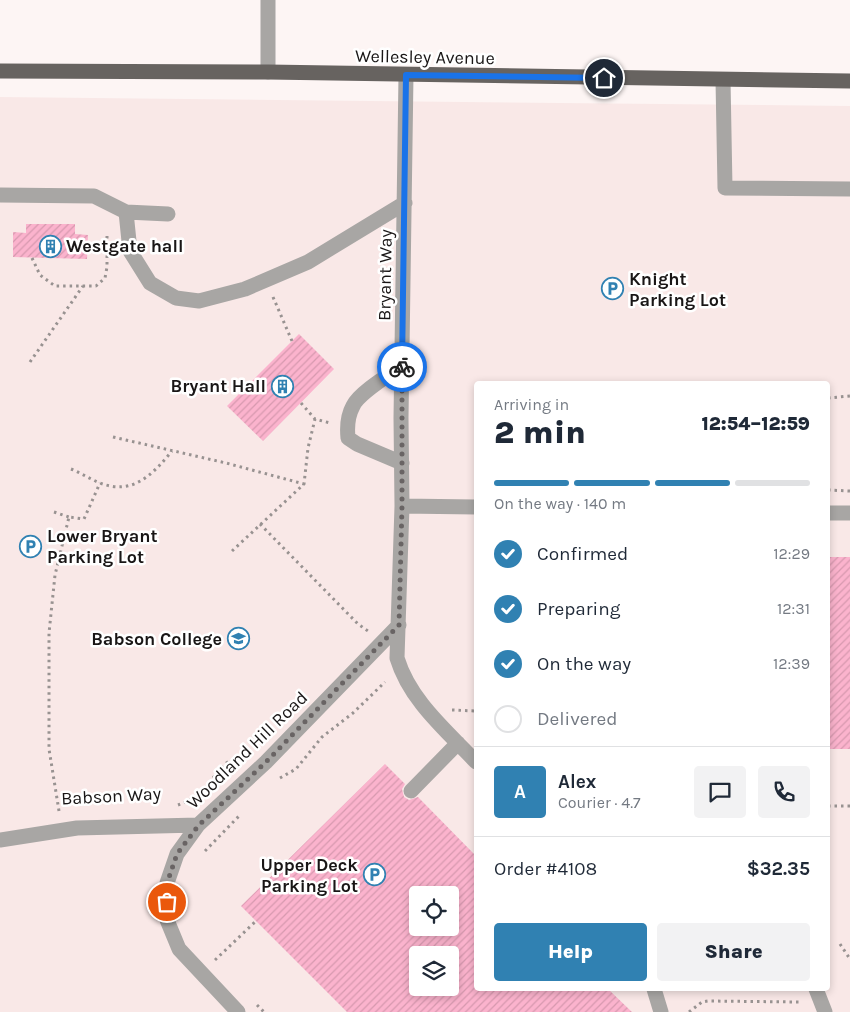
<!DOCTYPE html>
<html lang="en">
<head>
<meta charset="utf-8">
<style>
  :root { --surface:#fff; --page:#f2f2f3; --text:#1f2937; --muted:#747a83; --line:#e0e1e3; --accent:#3081b2 }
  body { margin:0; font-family:Karla,sans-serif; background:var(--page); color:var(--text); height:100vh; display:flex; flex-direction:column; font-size:19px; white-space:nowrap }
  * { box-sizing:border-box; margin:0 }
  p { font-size:16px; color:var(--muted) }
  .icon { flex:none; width:28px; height:28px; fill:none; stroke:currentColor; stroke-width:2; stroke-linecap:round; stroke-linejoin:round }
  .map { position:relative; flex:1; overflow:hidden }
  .drawer { position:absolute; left:474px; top:381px; width:356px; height:610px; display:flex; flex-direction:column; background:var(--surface); border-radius:5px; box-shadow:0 2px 8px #0003 }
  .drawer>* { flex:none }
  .controls { position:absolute; left:409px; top:886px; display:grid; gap:10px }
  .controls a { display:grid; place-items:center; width:50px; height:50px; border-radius:5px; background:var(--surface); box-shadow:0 2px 8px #0003; font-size:25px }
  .pin { position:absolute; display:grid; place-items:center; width:42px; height:42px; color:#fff; margin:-21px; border:2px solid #fff; border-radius:50%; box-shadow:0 1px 5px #0007 }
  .courier { position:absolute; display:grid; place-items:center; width:50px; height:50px; margin:-25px; border:4px solid #1a73e8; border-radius:50%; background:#fff; color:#222; box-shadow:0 1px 6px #0007 }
  .head em { font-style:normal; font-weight:800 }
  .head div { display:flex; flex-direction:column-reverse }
  .head { display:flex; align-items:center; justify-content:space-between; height:85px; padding:0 20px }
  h1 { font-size:32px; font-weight:800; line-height:38px }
  .bar { display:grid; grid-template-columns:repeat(4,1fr); gap:8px 5px; align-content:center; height:60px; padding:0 20px }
  .bar i { height:6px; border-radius:4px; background:var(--line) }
  .bar .selected { background:var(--accent) }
  .bar p { grid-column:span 4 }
  .line { display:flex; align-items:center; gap:12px; padding:0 20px; border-top:1px solid var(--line) }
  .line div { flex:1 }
  .round { display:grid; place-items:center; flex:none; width:52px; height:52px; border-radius:5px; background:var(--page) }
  ol { padding:0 20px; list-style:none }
  li { display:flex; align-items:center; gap:15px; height:55px }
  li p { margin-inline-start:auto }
  li .icon { padding:5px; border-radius:50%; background:var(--accent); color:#fff; stroke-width:4 }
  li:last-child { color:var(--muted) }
  li i { width:28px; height:28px; border:2px solid var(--line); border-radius:50% }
  .cta { display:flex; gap:10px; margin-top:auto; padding:10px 20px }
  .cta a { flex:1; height:58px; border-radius:5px; background:var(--accent); color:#fff; font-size:20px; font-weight:800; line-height:58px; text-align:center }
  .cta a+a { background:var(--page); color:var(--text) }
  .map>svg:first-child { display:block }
</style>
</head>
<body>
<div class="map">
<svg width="850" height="1012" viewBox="0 0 850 1012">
  <defs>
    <pattern id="building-hatch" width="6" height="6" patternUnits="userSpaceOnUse" patternTransform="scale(1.25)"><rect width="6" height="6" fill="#fbb3cd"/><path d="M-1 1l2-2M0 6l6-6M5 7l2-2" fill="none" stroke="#d799af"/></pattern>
  </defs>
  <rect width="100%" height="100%" fill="#fdf5f4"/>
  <path fill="#f9e8e7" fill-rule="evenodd" d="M 0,97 L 850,106 L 850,1012 L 0,1012 ZM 476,384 L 828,384 L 828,989 L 476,989 ZM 418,895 L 450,895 L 450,928 L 418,928 ZM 418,955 L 450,955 L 450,988 L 418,988 Z"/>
  <path fill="url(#building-hatch)" fill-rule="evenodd" d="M 26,224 L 75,224 L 75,234 L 88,235 L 87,259 L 13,257 L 13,232 L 26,233 Z
    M 299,334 L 334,369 L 263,441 L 227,406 Z
    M 828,557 L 850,557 L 850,749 L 828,749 Z
    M 385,764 L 405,784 L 402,789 L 404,797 L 409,800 L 418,797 L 476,856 L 476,989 L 608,989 L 632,1012 L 347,1012 L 241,906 ZM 418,895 L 450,895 L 450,928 L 418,928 ZM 418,955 L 450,955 L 450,988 L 418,988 Z"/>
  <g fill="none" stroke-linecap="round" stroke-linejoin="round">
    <path stroke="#989291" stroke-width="3" stroke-dasharray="2.5 4" stroke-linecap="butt" d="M 32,258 L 40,275 L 55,286 L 96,286 L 105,278 L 107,267 L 107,235
      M 273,297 L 292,341
      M 30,362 L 83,286
      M 828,398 L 850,396
      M 301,403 L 315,419 L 330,423
      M 113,437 L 226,463 L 304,484
      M 71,469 C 81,473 90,479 100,483 C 133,496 153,474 172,451
      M 828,490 L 850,491
      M 54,512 L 69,517
      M 260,524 L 358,624 L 368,631
      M 232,551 L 304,484 L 308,448 L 315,419
      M 452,710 L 476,711
      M 280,778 L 296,769 L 322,737 L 353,713 L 385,682
      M 178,805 C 186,802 196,798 203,791 C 214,780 222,757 241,759
      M 828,806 L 850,806
      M 59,811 L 49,749 L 49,633 L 55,575 L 69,517 L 84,519 L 100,483
      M 205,851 L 241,814
      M 840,944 L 850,959
      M 215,960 L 256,921
      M 257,1005 L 264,1012
      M 689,1012 L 702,1002 L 708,1001 L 800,1002"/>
    <path stroke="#a8a6a4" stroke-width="15" d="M 268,0 L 268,72
      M 723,80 L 725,188 L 850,189
      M 0,195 L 94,196 L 126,212 L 168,214
      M 126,212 L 130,251 L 150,283 L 176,298 L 199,301 L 245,289 L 308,262 L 405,203
      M 402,463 L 357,444 L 348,438 C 347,428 348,415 353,406 C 359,393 389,375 402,366
      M 402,506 L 401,418 L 406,75
      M 476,507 L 402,506 L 397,658 C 410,701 447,731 476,762
      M 828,513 L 850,513
      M 411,791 L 458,743
      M 198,825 L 177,854 L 167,883 L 167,920 L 179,949 L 238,1012
      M 0,840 L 77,828 L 198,825 L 266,762 L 399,625
      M 654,989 L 661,1012
      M 816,989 L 825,1012"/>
    <path stroke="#676360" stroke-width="15" d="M 0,71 L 268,72 L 850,81"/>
  </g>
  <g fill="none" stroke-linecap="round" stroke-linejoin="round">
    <path stroke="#696464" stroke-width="5" stroke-dasharray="0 9" d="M 167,902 L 167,883 L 177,854 L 198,826 L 266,762 L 399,625 L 402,506 L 402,367"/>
    <path stroke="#1a73e8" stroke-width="6" d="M 402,367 L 406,75 L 604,78"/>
  </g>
  <defs>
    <symbol id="building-ring" viewBox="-11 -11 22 22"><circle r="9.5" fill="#fff" stroke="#3081b2" stroke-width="1.5"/><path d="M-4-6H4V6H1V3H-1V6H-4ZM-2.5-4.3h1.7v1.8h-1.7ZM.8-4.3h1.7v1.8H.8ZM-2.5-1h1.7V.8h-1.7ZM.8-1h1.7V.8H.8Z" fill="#3081b2"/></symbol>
    <symbol id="parking-ring" viewBox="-11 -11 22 22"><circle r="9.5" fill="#fff" stroke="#3081b2" stroke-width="1.5"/><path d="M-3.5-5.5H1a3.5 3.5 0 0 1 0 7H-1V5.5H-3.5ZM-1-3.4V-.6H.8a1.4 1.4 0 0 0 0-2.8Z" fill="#3081b2"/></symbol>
    <symbol id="university-ring" viewBox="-11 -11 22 22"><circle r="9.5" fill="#fff" stroke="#3081b2" stroke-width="1.5"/><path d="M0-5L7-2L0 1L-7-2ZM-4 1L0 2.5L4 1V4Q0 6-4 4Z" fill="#3081b2"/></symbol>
  </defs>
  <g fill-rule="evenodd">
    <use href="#building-ring" x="38" y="234" width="25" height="25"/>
    <use href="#parking-ring" x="600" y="276" width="25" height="25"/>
    <use href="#building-ring" x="270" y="374" width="25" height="25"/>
    <use href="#parking-ring" x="18" y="534" width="25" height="25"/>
    <use href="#university-ring" x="226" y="626" width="25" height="25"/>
    <use href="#parking-ring" x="362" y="862" width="25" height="25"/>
  </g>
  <g text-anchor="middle" stroke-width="5" stroke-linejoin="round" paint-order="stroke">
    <g font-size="18" fill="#191616" stroke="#fff">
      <text transform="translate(425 57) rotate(1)" y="6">Wellesley Avenue</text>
      <text transform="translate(385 275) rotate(-89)" y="6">Bryant Way</text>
      <text transform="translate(247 750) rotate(-44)" y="6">Woodland Hill Road</text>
      <text transform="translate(111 796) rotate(-3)" y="6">Babson Way</text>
    </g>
    <g font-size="18" font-weight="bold" fill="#191616" stroke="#fff" text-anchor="start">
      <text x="66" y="252">Westgate hall</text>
      <text x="629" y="285">Knight<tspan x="629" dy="21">Parking Lot</tspan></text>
      <text x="266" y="392" text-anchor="end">Bryant Hall</text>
      <text x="47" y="542">Lower Bryant<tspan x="47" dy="21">Parking Lot</tspan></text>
      <text x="222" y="645" text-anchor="end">Babson College</text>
      <text x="358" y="871" text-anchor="end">Upper Deck<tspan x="358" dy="21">Parking Lot</tspan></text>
    </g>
  </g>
</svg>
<div class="controls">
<a><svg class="icon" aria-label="locate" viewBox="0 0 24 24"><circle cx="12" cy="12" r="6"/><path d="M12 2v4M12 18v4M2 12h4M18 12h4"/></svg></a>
<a><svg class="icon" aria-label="layers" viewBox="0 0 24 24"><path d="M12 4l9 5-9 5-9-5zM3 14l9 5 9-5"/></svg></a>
</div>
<div class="pin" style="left:167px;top:902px;background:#ea580c"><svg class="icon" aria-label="bag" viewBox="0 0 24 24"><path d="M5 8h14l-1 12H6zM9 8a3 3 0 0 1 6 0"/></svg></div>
<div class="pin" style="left:604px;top:78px;background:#1f2937"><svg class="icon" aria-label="home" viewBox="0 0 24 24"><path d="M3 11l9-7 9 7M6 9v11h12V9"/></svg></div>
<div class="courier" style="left:402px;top:367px"><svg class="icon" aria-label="bike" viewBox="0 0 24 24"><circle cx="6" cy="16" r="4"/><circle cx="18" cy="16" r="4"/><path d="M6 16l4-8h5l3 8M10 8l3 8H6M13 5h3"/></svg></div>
<section class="drawer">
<div class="head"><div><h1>2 min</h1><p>Arriving in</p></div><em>12:54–12:59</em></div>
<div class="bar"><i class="selected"></i><i class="selected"></i><i class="selected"></i><i></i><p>On the way · 140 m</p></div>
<ol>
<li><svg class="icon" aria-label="check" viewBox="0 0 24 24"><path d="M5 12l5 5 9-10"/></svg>Confirmed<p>12:29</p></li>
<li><svg class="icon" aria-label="check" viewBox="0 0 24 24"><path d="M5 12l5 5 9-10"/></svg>Preparing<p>12:31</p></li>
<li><svg class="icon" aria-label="check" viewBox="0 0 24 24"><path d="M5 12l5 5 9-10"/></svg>On the way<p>12:39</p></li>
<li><i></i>Delivered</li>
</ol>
<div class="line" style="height:90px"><b class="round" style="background:var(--accent);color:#fff">A</b><div><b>Alex</b><p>Courier · 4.7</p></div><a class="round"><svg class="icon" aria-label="chat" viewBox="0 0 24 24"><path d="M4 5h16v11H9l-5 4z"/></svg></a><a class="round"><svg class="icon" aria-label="phone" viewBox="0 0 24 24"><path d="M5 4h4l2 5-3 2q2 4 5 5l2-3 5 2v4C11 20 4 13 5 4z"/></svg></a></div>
<div class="line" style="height:65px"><div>Order #4108</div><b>$32.35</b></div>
<div class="cta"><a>Help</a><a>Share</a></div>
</section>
</div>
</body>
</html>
